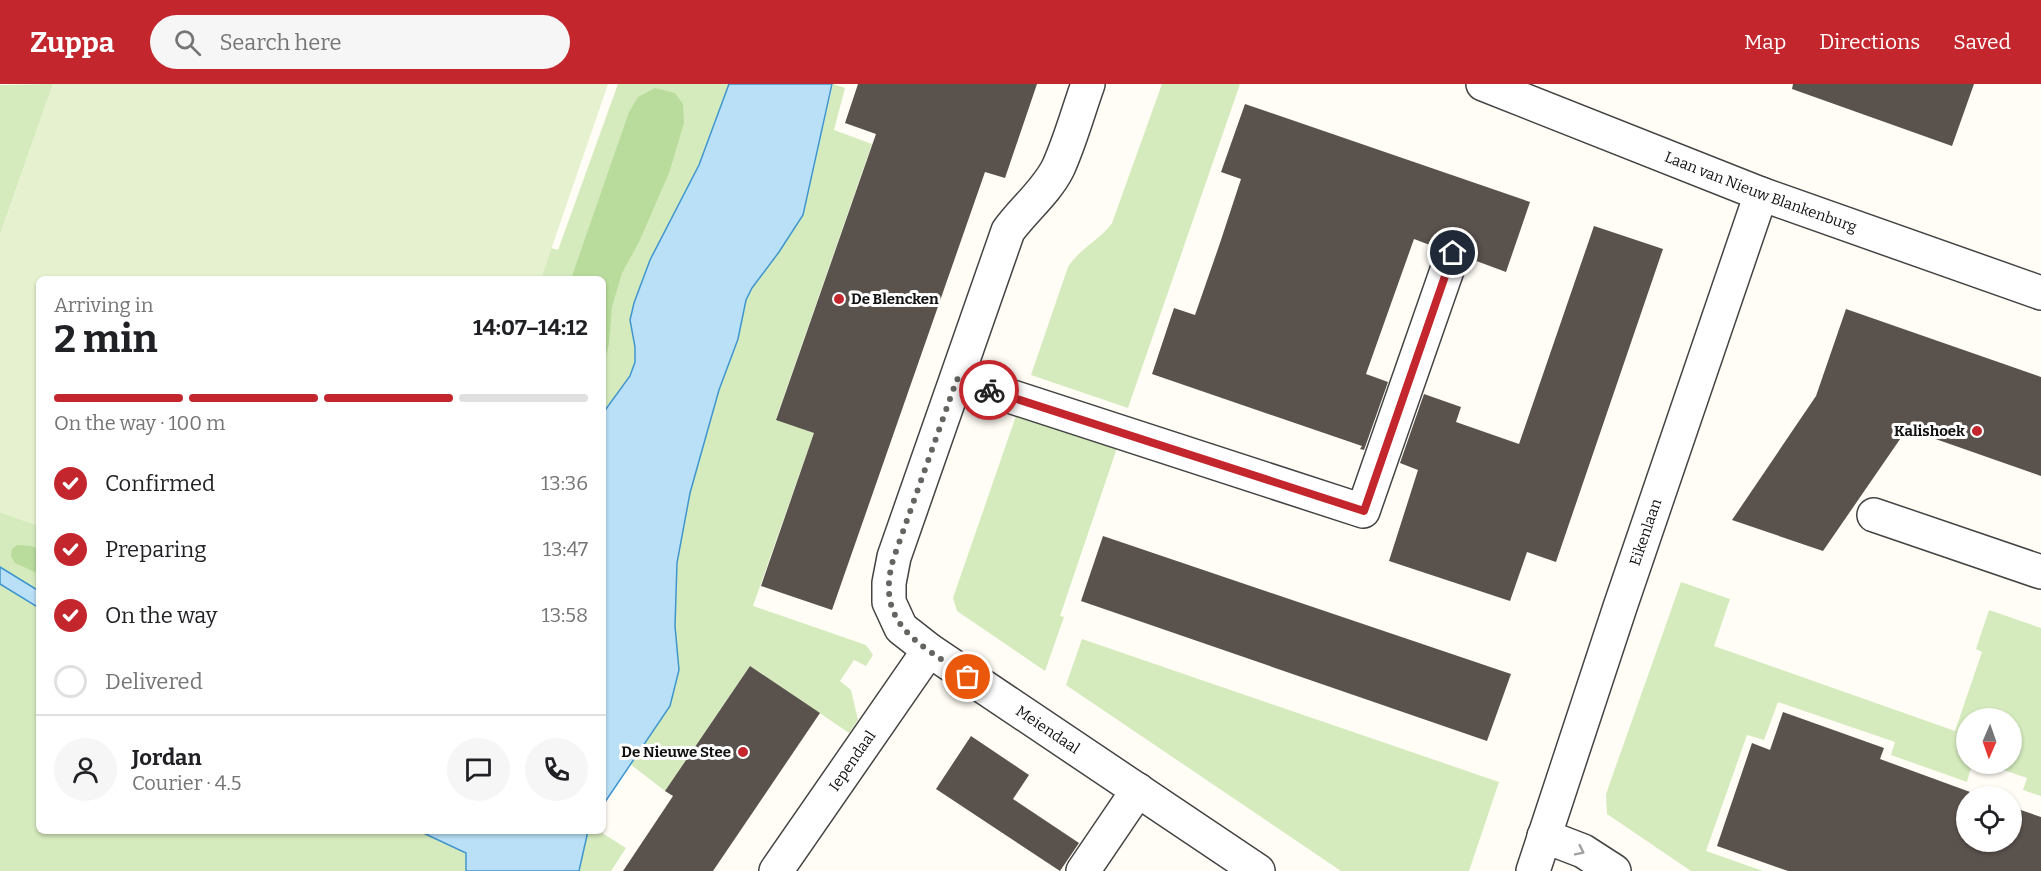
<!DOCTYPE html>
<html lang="en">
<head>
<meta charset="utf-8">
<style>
  :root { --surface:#fff; --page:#f6f6f6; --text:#202124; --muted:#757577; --line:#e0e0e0; --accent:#c4262e }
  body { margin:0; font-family:Bitter,serif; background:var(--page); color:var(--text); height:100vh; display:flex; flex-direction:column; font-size:22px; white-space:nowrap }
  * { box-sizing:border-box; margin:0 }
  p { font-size:20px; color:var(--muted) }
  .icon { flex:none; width:33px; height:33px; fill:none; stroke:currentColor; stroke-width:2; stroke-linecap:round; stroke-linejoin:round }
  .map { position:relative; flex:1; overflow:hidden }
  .panel { position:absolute; left:36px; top:192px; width:570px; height:558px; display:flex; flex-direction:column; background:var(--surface); border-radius:9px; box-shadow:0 2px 4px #0004 }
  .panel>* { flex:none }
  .needle { width:39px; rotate:182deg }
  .fabs { position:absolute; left:1956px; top:624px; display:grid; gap:12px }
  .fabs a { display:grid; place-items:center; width:66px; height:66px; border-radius:50%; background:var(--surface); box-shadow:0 2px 4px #0004; font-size:30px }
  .pin { position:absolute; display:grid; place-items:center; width:51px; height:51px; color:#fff; margin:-26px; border:3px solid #fff; border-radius:50%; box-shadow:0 2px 6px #0007 }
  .courier { position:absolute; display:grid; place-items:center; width:60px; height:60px; margin:-30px; border:4px solid #c4262e; border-radius:50%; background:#fff; color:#222; box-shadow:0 2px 8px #0007 }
  .summary em { font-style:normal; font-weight:700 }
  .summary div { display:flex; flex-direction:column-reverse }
  .summary { display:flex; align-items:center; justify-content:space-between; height:102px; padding:0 18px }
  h1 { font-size:39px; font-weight:700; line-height:45px }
  .bar { display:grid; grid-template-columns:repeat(4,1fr); gap:9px 6px; align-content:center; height:72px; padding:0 18px }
  .bar i { height:8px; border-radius:4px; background:var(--line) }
  .bar .on { background:var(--accent) }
  .bar p { grid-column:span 4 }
  .line { display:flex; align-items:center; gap:15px; padding:0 18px; border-top:2px solid var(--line) }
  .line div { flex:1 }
  .round { display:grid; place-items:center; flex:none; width:63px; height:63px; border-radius:32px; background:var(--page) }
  ol { padding:0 18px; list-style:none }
  li { display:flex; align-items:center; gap:18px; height:66px }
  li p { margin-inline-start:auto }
  li .icon { padding:6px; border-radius:50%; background:var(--accent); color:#fff; stroke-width:4 }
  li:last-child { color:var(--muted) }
  li i { width:33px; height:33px; border:3px solid var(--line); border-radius:50% }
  header { display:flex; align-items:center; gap:36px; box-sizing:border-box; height:84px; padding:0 30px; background:var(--accent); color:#fff }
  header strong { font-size:28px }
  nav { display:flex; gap:33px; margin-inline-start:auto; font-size:21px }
  .search { width:420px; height:54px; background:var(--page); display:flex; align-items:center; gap:15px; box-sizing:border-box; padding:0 21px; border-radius:33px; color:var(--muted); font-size:22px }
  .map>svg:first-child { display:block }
</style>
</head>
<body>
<header>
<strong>Zuppa</strong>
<div class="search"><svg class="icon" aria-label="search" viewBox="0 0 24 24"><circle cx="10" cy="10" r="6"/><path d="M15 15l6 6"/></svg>Search here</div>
<nav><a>Map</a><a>Directions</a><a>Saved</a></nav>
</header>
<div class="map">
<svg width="2041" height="787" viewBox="0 0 2041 787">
  <rect width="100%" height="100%" fill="#fffdf5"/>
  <path fill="#d5ebbd" d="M 53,0 L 0,151 L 0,1 Z
    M 618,0 L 729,0 L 699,81 L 650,176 L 634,219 L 630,236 L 635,263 L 635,278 L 630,292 L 603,329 L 603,195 L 541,195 L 551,164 L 558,166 Z
    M 833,0 L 845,4 L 834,46 L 872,60 L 776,335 L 814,349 L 753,522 L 866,561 L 873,571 L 866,582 L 854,576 L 840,597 L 851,606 L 858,636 L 849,649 L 750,582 L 665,707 L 630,680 L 670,622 L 679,586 L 675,542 L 677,479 L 690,409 L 719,306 L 738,255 L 746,216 L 752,204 L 779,168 L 803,131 Z
    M 1162,0 L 1240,0 L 1128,324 L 1031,291 L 1068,183 C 1080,164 1100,156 1112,139 Z
    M 1018,326 L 1118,361 L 1060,532 L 1064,533 L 1045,587 L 957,527 L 953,514 Z
    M 0,428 L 39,442 L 39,507 L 0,483 Z
    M 1681,498 L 1730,515 L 1714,562 L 1955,647 L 1982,568 L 1976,565 L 1989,526 L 2041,544 L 2041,712 L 2023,706 L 2027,694 L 1986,680 L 2012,680 L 2012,634 L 1966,634 L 1966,680 L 1972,680 L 1967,698 L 1891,671 L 1895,658 L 1778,618 L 1764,656 L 1747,651 L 1706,767 L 1763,787 L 1691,787 L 1607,730 L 1606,710 Z
    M 0,500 L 39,524 L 39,747 L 419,747 L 466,769 L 466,787 L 0,787 Z
    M 1082,555 L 1499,698 L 1469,787 L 1341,787 L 1066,601 Z
    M 588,747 L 599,747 L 626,764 L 611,787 L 579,787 Z"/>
  <path fill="#b9dc9c" d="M 655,4 L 675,9 L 683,20 L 684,39 L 669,89 L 639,158 L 622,189 L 612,223 L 609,259 L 603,286 L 603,195 L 571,195 L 629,28 L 638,13 Z
    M 17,461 L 31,462 L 39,465 L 39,490 L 15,479 L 11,472 L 12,465 Z"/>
  <path fill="#e6f2cf" d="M 53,0 L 608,0 L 541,195 L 39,195 L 39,442 L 0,428 L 0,151 Z"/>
  <path fill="#b9e0f7" stroke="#3f96cf" stroke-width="1.5" d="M 729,0 L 832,0 L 803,131 L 779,168 L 752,204 L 746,216 L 738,255 L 719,306 L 690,409 L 677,479 L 675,542 L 679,586 L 670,622 L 603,721 L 603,329 L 630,292 L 635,278 L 635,263 L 630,236 L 634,219 L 650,176 L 699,81 Z
    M 0,483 L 39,507 L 39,524 L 0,500 Z
    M 419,747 L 588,747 L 579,787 L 466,787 L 466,769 Z"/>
  <path fill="#5a524d" d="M 858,0 L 1037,0 L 1005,94 L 985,88 L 832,526 L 761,502 L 814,349 L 776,336 L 876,50 L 845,39 Z
    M 1793,0 L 1974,0 L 1952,62 L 1792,5 Z
    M 1245,20 L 1530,118 L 1506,188 L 1471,175 L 1471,165 L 1468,157 L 1460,152 L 1449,151 L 1440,155 L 1435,163 L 1414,155 L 1366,290 L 1388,298 L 1364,366 L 1360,365 L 1362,362 L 1152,290 L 1174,224 L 1195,231 L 1220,159 L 1241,95 L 1221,88 Z
    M 1594,142 L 1663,165 L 1556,478 L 1527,468 L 1510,517 L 1389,477 L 1418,386 L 1400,379 L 1424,310 L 1461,323 L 1456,338 L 1519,360 Z
    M 1846,225 L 2041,293 L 2041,392 L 1907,345 L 1823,467 L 1732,436 L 1816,312 Z
    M 1103,452 L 1511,590 L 1487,657 L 1081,517 Z
    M 750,582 L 820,629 L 713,787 L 623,787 L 673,712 L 665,707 Z
    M 1783,628 L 1884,664 L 1880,675 L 1981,712 L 1966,712 L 1966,758 L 2012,758 L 2012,723 L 2041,733 L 2041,787 L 1788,787 L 1717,762 L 1752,659 L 1770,666 Z
    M 971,652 L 1029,691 L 1013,715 L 1079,759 L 1060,787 L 936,705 Z"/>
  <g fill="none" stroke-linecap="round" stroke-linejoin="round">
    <defs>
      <g id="minor">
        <path id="s1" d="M 1088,0 C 1078,28 1070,58 1058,84 C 1046,108 1023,126 1008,147 L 894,473 L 889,499 L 889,518 L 901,544 L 929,566 L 1258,787"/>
        <path id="s2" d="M 1483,0 L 1761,110 L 2041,209"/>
        <path d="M 957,295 L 1363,427 L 1453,169"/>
        <path d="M 1874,431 L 2041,488"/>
        <path d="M 1544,752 L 1583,767 L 1614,787"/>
        <path id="s3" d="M 776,787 L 929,566"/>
        <path d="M 1083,787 L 1138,706"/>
        <path id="s4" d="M 1533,787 L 1620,523 L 1761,110"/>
      </g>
    </defs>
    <use href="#minor" stroke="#444" stroke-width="36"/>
    <use href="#minor" stroke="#fff" stroke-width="33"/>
  </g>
  <defs><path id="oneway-chevron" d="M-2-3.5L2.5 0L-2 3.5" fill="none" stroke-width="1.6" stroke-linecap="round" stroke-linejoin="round" transform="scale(1.5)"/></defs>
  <use stroke="#a0a0a0" href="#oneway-chevron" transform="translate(1580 767) rotate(26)"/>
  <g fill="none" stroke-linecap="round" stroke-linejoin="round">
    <path stroke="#646461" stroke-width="6" stroke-dasharray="0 10.8" d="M 968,593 C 920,560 873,541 894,473 L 957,295 L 989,306"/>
    <path stroke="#c4262e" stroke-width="8" d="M 989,306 L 1364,427 L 1453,169"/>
  </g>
  <g fill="#c4262e" stroke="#fff" stroke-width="2">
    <circle cx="839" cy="215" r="6"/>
    <circle cx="1977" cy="347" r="6"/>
    <circle cx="743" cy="668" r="6"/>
  </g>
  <g text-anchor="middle" stroke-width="6" stroke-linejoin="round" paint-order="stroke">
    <g font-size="15" fill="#111" stroke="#fff">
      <text dy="5" stroke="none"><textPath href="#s2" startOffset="298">Laan van Nieuw Blankenburg</textPath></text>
      <text dy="5" stroke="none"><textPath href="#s4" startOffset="357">Eikenlaan</textPath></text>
      <text dy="5" stroke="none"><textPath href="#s1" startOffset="768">Meiendaal</textPath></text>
      <text dy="5" stroke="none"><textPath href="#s3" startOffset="134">Iependaal</textPath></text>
    </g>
    <g font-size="15" font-weight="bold" fill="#111" stroke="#fff" text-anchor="end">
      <text x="851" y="220" text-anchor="start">De Blencken</text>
      <text x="1965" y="352">Kalishoek</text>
      <text x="731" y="673">De Nieuwe Stee</text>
    </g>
  </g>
</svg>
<div class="fabs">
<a><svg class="needle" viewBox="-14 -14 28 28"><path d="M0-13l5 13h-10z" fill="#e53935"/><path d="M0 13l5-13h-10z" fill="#757577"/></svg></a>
<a><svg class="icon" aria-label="locate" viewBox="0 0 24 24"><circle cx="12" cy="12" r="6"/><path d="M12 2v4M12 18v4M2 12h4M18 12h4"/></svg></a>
</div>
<div class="pin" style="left:968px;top:593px;background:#ea580c"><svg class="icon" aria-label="bag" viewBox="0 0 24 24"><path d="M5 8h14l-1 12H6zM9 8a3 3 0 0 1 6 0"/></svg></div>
<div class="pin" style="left:1453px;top:169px;background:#1f2937"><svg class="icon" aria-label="home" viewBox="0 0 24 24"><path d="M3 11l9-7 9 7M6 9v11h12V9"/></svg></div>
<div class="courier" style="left:989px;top:306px"><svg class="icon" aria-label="bike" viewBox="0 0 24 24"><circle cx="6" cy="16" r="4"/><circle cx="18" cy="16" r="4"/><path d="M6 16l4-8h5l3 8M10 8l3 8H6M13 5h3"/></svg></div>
<section class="panel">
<div class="summary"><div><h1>2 min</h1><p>Arriving in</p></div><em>14:07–14:12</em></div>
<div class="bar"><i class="on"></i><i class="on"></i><i class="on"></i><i></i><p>On the way · 100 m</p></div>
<ol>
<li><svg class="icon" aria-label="check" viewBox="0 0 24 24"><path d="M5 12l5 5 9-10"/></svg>Confirmed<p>13:36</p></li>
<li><svg class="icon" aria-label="check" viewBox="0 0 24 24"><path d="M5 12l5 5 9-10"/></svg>Preparing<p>13:47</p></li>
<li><svg class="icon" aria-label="check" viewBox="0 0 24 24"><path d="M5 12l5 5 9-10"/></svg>On the way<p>13:58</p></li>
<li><i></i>Delivered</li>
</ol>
<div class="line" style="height:108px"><a class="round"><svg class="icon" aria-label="person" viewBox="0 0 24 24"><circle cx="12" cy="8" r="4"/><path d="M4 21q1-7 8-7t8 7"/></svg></a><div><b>Jordan</b><p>Courier · 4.5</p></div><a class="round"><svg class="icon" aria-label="chat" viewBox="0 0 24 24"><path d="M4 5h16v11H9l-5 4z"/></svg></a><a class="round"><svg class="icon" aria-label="phone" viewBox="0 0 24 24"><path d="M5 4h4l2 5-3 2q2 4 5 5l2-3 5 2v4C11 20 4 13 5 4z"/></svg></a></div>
</section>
</div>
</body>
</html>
